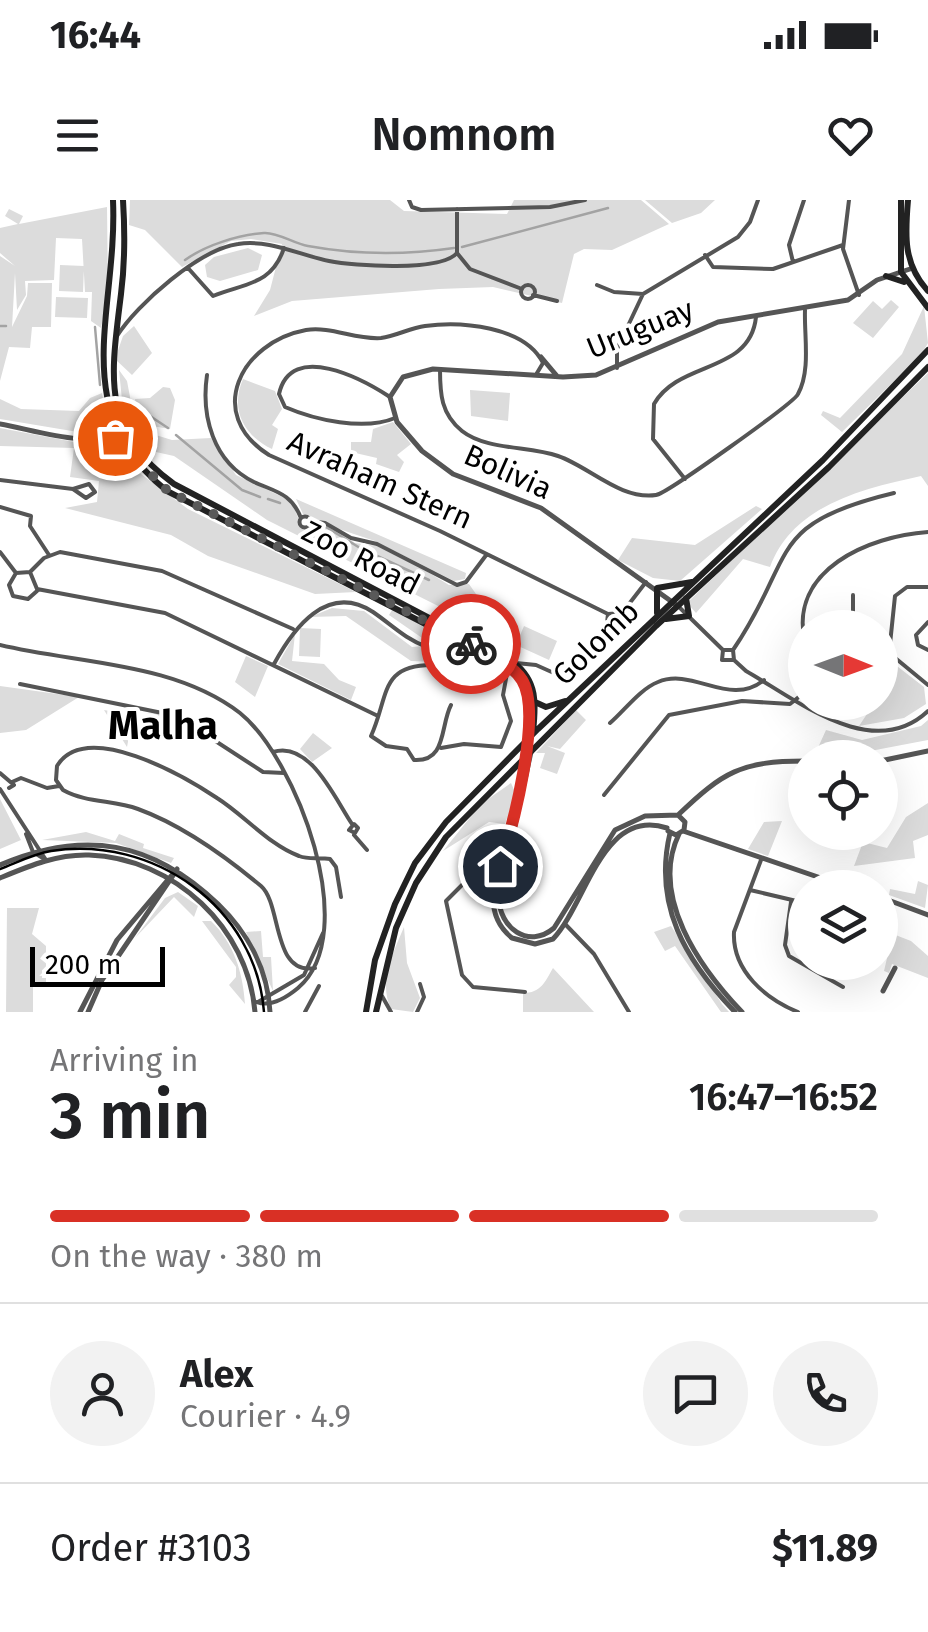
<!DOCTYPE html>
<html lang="en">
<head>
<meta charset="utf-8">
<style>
  :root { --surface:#fff; --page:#f2f2f2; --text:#202124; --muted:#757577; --line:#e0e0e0; --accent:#d93025 }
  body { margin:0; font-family:"Fira Sans",sans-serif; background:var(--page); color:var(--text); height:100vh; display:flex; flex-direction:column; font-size:38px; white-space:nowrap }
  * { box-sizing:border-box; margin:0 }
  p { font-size:32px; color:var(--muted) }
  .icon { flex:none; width:55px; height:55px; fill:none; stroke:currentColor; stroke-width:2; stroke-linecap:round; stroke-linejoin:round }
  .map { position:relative; height:812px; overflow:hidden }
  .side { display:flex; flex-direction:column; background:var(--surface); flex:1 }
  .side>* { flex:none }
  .needle { width:65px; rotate:91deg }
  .controls { position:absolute; left:788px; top:410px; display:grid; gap:20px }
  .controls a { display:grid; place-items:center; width:110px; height:110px; border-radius:50%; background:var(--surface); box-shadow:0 10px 40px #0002; font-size:50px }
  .scale { position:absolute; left:30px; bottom:25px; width:135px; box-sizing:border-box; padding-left:10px; border:5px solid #000; border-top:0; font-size:28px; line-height:35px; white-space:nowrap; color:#000; -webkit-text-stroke:8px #fff; paint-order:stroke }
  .pin { position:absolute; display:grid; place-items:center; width:85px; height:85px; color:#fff; margin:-42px; border:5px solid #fff; border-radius:50%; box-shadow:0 2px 10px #0007 }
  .courier { position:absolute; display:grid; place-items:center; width:100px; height:100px; margin:-50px; border:8px solid #d93025; border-radius:50%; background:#fff; color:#222; box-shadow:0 2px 12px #0007 }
  .headline em { font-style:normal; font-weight:600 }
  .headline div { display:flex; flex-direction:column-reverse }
  .headline { display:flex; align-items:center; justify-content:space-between; height:170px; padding:0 50px }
  h1 { font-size:65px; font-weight:600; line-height:75px }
  .bar { display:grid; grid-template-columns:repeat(4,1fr); gap:15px 10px; align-content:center; height:120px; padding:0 50px }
  .bar i { height:12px; border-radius:8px; background:var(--line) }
  .bar .active { background:var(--accent) }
  .bar p { grid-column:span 4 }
  .line { display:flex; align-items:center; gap:25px; padding:0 50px; border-top:2px solid var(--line) }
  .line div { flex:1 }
  .round { display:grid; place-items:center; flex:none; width:105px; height:105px; border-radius:52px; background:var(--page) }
  .status { display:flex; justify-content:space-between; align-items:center; height:70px; padding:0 50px; background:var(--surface); direction:ltr }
  .status svg { height:28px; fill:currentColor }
  header { display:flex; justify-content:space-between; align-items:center; height:130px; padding:0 50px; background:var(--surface); font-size:45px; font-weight:600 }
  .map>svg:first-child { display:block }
</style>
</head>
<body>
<div class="status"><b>16:44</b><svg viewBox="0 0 49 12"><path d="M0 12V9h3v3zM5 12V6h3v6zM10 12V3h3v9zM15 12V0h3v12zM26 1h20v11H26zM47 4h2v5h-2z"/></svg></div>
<header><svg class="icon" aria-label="menu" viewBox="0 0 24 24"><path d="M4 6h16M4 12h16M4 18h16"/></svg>Nomnom<svg class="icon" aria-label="heart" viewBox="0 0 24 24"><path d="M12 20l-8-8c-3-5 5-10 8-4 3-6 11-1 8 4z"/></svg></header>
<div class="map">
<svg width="928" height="812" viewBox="0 0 928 812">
  <rect width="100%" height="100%" fill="#fff"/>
  <path fill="#dcdcdc" d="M 130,0 L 390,0 L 404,11 L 507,14 L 514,0 L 641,0 L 669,24 L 612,50 L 584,49 L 574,54 L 562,103 L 493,87 L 439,89 L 292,101 L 254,116 L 270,90 L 282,44 L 251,39 L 231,41 L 182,67 L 145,30 L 129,25 Z
    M 645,0 L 715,0 L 701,13 L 672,23 Z
    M 107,7 L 108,93 L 101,128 L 91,121 L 92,92 L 85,92 L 82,39 L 56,38 L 54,80 L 25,81 L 26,95 L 17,110 L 15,73 L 12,127 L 27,96 L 28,83 L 52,83 L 51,127 L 32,127 L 30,148 L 9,147 L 0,181 L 0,56 L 15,66 L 0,53 L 0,28 L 18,24 L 5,16 L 9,9 L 23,16 L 19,24 Z
    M 248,48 L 262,55 L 258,70 L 220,81 L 207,77 L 205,65 L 214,57 Z
    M 60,65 L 84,66 L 83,92 L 59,91 Z
    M 56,97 L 88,98 L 87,118 L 55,117 Z
    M 891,100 L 899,107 L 873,138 L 853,123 L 873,101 L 882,109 Z
    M 924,106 L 928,143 L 921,155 L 842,232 L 821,215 L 823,211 L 840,218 L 902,154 Z
    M 134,126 L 152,153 L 132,175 L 115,159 L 123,136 Z
    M 119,170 L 127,181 L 136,229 L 172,240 L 211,238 L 236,275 L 291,301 L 303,329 L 329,326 L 355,343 L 377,346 L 418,366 L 449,385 L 469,384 L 476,394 L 468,421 L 267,320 L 174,256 L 138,248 L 124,220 Z
    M 928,173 L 928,286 L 921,276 C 862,289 793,305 770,367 L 743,359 L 696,413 L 689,405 L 690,400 Z
    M 243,179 L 275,191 L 282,209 L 272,225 L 278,229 L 272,249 C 243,235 230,209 243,179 Z
    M 163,187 L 170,188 L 175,200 L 170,229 L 140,224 L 135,199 L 150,198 Z
    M 470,190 L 510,193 L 508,221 L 471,216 Z
    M 102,193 L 107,223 L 96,235 L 0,219 L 0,199 L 21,209 L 79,211 L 90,198 Z
    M 393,222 L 411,244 L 397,255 L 404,262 L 399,272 L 376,264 L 377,258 L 351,252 L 351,242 L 371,242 L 373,229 Z
    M 0,228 L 106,248 L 188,309 L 356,392 L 315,394 L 208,356 L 171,335 L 65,308 L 97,302 L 99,281 L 70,277 L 74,248 L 0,246 Z
    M 296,299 L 466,373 L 465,379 L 454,381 L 375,341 L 312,320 L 303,314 Z
    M 756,306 L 762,309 L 680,381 L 653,378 L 618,360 L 632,338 L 695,345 Z
    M 481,400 L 507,413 L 498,431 L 472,418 Z
    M 332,408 L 364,411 L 412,447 L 460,443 L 481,452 L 459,463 L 411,461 L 346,416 L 310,417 Z
    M 392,410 L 438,430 L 439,435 L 425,440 L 389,415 Z
    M 524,426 L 557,441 L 549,460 L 516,445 Z
    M 300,428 L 321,429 L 320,457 L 299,456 Z
    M 295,434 L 292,461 L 324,464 L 339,480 L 356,487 L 351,500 L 278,464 Z
    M 246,456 L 268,466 L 255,497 L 235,482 Z
    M 893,463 L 924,487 L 926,504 L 904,518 L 859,526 L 867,514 L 868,503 L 880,502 L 880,464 Z
    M 0,486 L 79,497 L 26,530 L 0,533 Z
    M 104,510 L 133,515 L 127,547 Z
    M 576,510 L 586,520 L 560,549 L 547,546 L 565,553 L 557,574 L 540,568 L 545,553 L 536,553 Z
    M 154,513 L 190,525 L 181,542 L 142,525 L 146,514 Z
    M 928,520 L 928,540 L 865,552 L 816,552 L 826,530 L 862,540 L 921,526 Z
    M 313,533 L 332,548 L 312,562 L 300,549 Z
    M 511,583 L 515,592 L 507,622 L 507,618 L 505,624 L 489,622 L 443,651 L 481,604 Z
    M 0,599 L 21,640 L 0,649 Z
    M 928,603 L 928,635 L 913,641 L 915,658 L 854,666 L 863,642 L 887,648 L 906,617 Z
    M 782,621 L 768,656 L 748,649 L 764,622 Z
    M 86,632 L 115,641 L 119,634 L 144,644 L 143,648 L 174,658 L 171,663 L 116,643 L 42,640 Z
    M 518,649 L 541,656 L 532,683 L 510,677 Z
    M 918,681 L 928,685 L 925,708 L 889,695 L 890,689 L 915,694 Z
    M 178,692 L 198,706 L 194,717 L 174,697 L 135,738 L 165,698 Z
    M 7,708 L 39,708 L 32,734 L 46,746 L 46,782 L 33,783 L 33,812 L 6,812 Z
    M 202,721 L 211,721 C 234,743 243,773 245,804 L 229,785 L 236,777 L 236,767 Z
    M 671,726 L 722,804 L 729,812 L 721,812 L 675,746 L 665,751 L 654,732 Z
    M 404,727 L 407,763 L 420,798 L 413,812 L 391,809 C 378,782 393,753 404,727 Z
    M 880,729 L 911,741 L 928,756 L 928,778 L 892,764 L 889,773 L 884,771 L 888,754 L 880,751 Z
    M 261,731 L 263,757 L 271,757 L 273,791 L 246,732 Z
    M 553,768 L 594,812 L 523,812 L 523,793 C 541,793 545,782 553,768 Z"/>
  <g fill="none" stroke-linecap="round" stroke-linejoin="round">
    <path stroke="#a3a3a3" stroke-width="2.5" d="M 462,47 L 608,8
      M 185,60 C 206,45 238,35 264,33 C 278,32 294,44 308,46 C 357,55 406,55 454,48
      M 0,126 L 6,126
      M 95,127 L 100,185
      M 135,206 L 168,228
      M 176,235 L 242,290 L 260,297
      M 268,299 L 280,303
      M 326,327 L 360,348 L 429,380"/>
    <path stroke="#555" stroke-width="4" d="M 409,0 L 412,7 L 421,10 L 550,7 L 585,0
      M 849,0 L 843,49 L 859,95
      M 457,53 L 470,69 L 522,89
      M 705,55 L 713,67 L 773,69 L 843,45
      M 793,62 L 789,45 L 804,0
      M 188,68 L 213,96 C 245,83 272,85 284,48
      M 597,85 L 614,92 L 643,94
      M521 92a7 7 0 1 1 14 0a7 7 0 1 1-14 0Z
      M 533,95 L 557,101
      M 117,136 C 137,104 200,49 238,44 C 269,39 299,55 329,61 C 354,66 441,72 457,53 L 457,9
      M 617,168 L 617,149 L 643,94 L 738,37 L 750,22 L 758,0
      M 440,169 C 440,194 441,214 462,231 C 486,250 529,246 558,256 C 590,267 620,300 656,295 C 666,294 794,203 798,194 C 811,170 804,136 805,110
      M 537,173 L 543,163 C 525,126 460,121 425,126 C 410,128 396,136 381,138 C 356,140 331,126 306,130 C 241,142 204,214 269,255 L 440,331 L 608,414 L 622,413 L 646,382
      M 207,175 C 201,216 213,262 254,282 C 276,292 291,293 301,318
      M 390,197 C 364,180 291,140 279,194 L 285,207 C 315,220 364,231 395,218
      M 685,279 L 653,239 L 654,204 C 679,160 750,174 756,117
      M 0,280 L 73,289 L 86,298 L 95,292 L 89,284 L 73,289
      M 0,307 L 31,316 L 30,326 L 49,355
      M299.5 322a5.5 5.5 0 1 1 11 0a5.5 5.5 0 1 1-11 0Z
      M 310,321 L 325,323 L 351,338 L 377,344 L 457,385 L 466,382 L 487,354
      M 0,352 L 16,373
      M 30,372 L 44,358 L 60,352 L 162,371 L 293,429
      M 16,373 L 9,385 L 13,396 L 28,399 L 37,391
      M 16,373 L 30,372 L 37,389
      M 37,389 L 165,413 L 378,516
      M 678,406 L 723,450 L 733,450 L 734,460 L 746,471 C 797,500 873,563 928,511
      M 928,422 L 916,435 L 918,445 L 928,450
      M 853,428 L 853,395
      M 805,442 C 788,370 869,336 928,332
      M 0,445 C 79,464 174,462 240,513 C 296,558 363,733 298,788 C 286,798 271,807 257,802
      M 723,450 L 722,460 L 734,460
      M 733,450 C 797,356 764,324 894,293
      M 894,457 L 890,444 L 895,396 L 907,387 L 928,387
      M 894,457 L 928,485
      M 880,462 L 894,457
      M 516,463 L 536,465 L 565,478 L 605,440 L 608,414
      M 274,464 C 293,429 327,382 373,412 C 392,425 405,439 427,447 L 441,445 L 446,435
      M 434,465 C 379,464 389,497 371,536 L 386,546 L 407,549 L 414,560 C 447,562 440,526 451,505
      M 20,484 L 177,516 L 263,572 L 284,573
      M 610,523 C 624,511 640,489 658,482 C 693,467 730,508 764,480
      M 441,548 L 464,544 L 501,547 L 511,521 L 503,495 L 508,468
      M 273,552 C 310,540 335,599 352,624
      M 0,573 L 14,585 L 9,588
      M 12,582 L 21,578 L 47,588 L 59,586
      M 0,589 L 46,660
      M 604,595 L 669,515 L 742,501 L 790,504 L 805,492
      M 354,624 L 358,628 L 355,633 L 349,630 Z
      M 26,634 L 33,652 L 46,660
      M 354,635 L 367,650
      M 761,660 L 734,732 C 732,771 766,799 798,812
      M 494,674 L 467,680 L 446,701 L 462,775 L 473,787 L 525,792
      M 750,690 L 805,703
      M 791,702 L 785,745 L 789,756 L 843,787
      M 565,724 L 594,754 L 629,812
      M 315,768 C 272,776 282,704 261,686 C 225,656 182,625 138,609 C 114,600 86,603 63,590 L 56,580 L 57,566 C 86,519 184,576 217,598 C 244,615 269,645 299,656 C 309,660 319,657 330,659 L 336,667 L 341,697
      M 382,796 L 391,812
      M 258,802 L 304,775 L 323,733
      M 305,812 L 319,786
      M 417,812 L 424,797 L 420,784"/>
    <path stroke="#555" stroke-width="5" d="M 541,157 L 557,176
      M 0,224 C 32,229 93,251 120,230
      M 675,404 L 541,308 L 453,274 L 422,251 L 397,222 L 390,197 L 403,177 L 433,169 L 563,177 L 596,175 L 718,122 L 848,100 L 877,80 L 910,69
      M 531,552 L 499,698 C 499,727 528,750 554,728 L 615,630 L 645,616 L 678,615
      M 524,561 C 520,584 516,607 510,630 C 501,665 476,709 512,738 L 535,744 L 553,739 C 587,703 602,607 667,628
      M 880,561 L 928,551
      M 678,615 C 723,572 741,561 805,561
      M 668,631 L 676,635 L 684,630 L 685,622 L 678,615
      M 683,631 L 850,688
      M 670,633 C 653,705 685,760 735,812
      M 679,634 C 649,696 700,768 742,812
      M 0,665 C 84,629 152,641 218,704 C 248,733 268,770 270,812
      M 0,678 C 29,666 57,654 89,655 C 174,658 248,728 255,812
      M 880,697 L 928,715
      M 883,791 L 895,768
      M 80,812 L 117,740 L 177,669
      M 88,812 L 102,780 L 176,671"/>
    <path stroke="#222" stroke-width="6" d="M 113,0 C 118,112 65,209 167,291 L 511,468 C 533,489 529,513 526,540
      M 123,0 C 125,32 125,63 121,94 C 111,176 100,230 174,284 L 513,462 C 538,481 536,504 533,532
      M 901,0 L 901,72 L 928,108
      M 908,0 C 905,35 903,64 928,91
      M 886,76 L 904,82
      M 106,237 L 121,242
      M 657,413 L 657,388 L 692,382
      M 666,419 L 689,416 L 686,398
      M 441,445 L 458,440
      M 535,502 L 546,507 L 565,501
      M 366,812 L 375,760 L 395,704 L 415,663 L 446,622 L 538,529 L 823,260 L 928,150
      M 376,812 L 396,728 L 416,683 L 446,637 L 656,426 L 829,267 L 928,167"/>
    <path stroke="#000" stroke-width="2.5" d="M 0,669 C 16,663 33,654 51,651 C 153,635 256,707 264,812"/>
  </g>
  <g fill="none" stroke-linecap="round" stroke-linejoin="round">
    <path stroke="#595959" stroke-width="10" stroke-dasharray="0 18" d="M 115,238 L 168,291 L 471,444"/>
    <path stroke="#d93025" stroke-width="12" d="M 471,444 C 487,453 512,464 522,480 C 543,514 512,629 500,666"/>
  </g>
  <g text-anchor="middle" stroke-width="8" stroke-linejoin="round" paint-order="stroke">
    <g font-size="30" fill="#000" stroke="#fff">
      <text transform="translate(640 129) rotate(-22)" y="10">Uruguay</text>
      <text transform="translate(508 272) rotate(24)" y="10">Bolivia</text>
      <text transform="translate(380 280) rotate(24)" y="10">Avraham Stern</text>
      <text transform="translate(361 358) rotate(27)" y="10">Zoo Road</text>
      <text transform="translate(596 443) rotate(-44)" y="10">Golomb</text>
    </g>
    <g font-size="40" font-weight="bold" fill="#000" stroke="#fff">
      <text x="163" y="539">Malha</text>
    </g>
  </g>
</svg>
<div class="controls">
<a><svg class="needle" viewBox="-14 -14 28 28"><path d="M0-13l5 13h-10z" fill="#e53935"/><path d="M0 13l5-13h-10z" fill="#757577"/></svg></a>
<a><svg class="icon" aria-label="locate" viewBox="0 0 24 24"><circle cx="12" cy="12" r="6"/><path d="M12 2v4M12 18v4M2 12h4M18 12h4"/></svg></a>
<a><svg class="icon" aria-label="layers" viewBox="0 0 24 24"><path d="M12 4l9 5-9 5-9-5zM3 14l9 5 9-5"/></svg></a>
</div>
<div class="scale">200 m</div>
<div class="pin" style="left:115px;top:238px;background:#ea580c"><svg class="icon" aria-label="bag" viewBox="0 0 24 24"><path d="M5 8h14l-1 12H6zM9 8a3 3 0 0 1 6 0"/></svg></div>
<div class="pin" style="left:500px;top:666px;background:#1f2937"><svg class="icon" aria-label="home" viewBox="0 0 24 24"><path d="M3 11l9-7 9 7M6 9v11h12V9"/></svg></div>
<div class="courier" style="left:471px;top:444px"><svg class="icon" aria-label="bike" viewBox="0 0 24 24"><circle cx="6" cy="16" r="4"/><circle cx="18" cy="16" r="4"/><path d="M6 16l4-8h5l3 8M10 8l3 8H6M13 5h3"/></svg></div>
</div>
<section class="side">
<div class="headline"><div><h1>3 min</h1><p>Arriving in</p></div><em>16:47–16:52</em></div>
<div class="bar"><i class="active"></i><i class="active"></i><i class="active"></i><i></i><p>On the way · 380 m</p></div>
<div class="line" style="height:180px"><a class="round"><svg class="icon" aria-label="person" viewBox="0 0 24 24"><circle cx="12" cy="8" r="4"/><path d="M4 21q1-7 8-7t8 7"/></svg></a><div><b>Alex</b><p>Courier · 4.9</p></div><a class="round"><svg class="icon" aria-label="chat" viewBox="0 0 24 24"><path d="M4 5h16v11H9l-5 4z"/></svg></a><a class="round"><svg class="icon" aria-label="phone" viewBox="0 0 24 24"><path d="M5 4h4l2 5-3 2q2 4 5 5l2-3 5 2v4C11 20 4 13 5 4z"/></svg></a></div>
<div class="line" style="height:130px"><div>Order #3103</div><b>$11.89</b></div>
</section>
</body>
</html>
